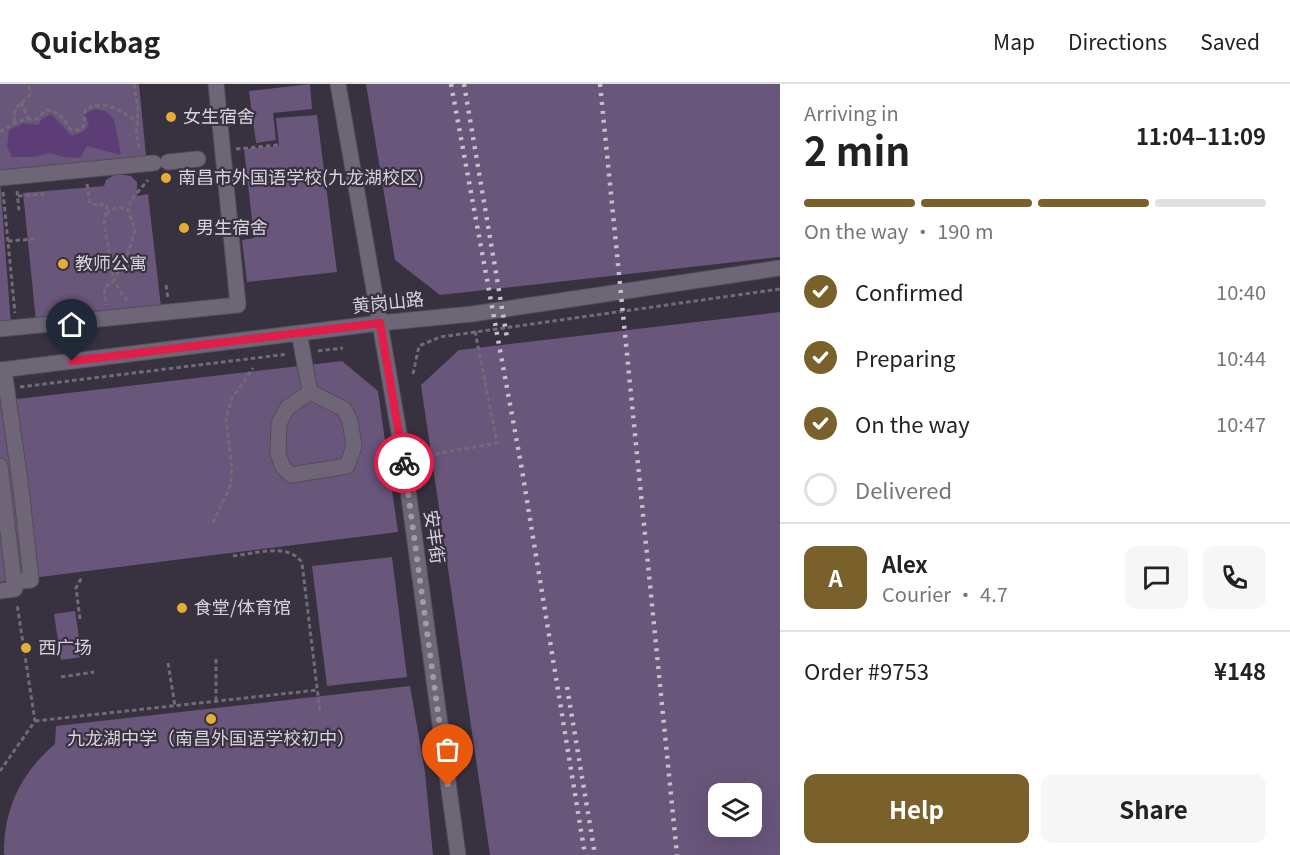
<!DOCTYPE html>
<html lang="en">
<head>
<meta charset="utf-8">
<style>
  :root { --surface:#fff; --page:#f6f6f6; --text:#222; --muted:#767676; --line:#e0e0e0; --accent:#7a612b }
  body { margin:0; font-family:Georgia,"Noto Sans SC",serif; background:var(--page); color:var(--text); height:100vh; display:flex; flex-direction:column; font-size:22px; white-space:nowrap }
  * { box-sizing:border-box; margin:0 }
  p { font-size:20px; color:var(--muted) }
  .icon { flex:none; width:33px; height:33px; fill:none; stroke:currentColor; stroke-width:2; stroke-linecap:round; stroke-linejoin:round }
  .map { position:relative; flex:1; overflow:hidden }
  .side { display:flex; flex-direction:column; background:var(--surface); width:510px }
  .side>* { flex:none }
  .controls { position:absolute; left:708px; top:699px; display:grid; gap:12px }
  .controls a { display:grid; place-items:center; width:54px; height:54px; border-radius:12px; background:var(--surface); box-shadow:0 6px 24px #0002; font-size:30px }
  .pin { position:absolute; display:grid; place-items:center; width:51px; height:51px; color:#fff; margin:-62px -26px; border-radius:50% 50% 50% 0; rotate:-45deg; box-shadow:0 0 6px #0007 }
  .pin .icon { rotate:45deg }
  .courier { position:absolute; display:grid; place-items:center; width:60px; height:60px; margin:-30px; border:4px solid #e11d48; border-radius:50%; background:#fff; color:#222; box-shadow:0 2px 8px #0007 }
  .head em { font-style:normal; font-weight:700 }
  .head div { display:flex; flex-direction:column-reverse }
  .head { display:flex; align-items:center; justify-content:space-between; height:102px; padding:0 24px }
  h1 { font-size:39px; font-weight:700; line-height:45px }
  .bar { display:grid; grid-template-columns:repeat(4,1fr); gap:9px 6px; align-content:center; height:72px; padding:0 24px }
  .bar i { height:8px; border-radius:4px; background:var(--line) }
  .bar .current { background:var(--accent) }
  .bar p { grid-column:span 4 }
  .line { display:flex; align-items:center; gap:15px; padding:0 24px; border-top:2px solid var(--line) }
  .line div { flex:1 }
  .round { display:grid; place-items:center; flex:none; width:63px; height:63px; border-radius:12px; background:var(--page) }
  ol { padding:0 24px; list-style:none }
  li { display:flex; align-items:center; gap:18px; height:66px }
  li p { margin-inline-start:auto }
  li .icon { padding:6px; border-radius:50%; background:var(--accent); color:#fff; stroke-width:4 }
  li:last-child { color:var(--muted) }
  li i { width:33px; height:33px; border:3px solid var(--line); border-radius:50% }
  .action { display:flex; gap:12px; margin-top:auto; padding:12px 24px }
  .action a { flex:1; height:69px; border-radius:12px; background:var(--accent); color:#fff; font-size:24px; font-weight:700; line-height:69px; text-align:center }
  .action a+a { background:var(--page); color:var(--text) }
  header { display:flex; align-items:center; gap:36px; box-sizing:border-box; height:84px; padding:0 30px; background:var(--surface); border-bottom:2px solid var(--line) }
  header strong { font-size:28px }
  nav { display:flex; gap:33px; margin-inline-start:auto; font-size:21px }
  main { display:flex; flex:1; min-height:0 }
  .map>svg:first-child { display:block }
</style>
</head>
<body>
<header>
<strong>Quickbag</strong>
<nav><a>Map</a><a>Directions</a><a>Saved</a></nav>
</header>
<main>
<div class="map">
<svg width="780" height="771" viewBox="0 0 780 771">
  <rect width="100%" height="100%" fill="#38313f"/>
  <path fill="#69567b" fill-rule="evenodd" d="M 0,0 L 139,0 L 146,72 L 0,86 Z
    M 310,0 L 312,25 L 273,29 L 276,56 L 256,59 L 249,7 Z
    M 366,0 L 780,0 L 780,173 L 440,211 L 395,176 Z
    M 317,31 L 337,188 L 247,198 L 242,156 L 254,154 L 244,65 L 279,62 L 276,34 Z
    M 116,90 L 131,92 L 137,98 L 137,112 L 148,110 L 161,223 L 36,237 L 23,109 L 104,102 L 106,96 Z
    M 0,96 L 11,241 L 0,242 Z
    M 780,228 L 780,771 L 490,771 L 421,301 L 459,266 ZM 718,710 L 752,710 L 752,742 L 718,742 Z
    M 342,277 L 378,307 L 398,448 L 0,498 L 0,317 Z
    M 392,473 L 407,593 L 327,602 L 312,482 Z
    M 75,527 L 82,573 L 61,576 L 54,530 Z
    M 410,602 L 425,688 L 433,771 L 5,771 L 4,769 C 4,724 21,689 55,660 L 56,642 Z"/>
  <path fill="#5c3d76" d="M 95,25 L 105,27 L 114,35 L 121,71 L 87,62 L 80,74 L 64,73 L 50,69 L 33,73 L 12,73 L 7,63 L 9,46 L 24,39 L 38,41 L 42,35 L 51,30 L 72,52 L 82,48 L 89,41 L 84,30 Z"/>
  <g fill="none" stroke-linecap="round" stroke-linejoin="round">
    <defs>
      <path id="minor" d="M 338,0 L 404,377 L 458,771
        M 168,78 L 198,75
        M 0,94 L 154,79
        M 0,245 L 238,221 L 216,0
        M 299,249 L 310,308 L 287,324 L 279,339 L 278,370 L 283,383 L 291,391 L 347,382 L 354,362 L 350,337 L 344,325 L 310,308
        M 0,286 L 380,239 L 472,230 L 780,184
        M 0,382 L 14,498 L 31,496 L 21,404 L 4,286
        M 0,507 L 15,505"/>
    </defs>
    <use href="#minor" stroke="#534d59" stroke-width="17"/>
    <path stroke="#716b77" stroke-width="3" stroke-dasharray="4.5 3" stroke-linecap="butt" d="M 134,0 L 138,26 L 136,49 L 140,67
      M 21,18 L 28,34
      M 14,38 C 14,18 21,23 30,10 L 29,3 L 25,0
      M 0,48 C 12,40 22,34 37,35 L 46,26 C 59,27 64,35 70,45 L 79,46 L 84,42 L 85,26 C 103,14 122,27 137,38
      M 236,65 L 279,61
      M 87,100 L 90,120 L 107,121 L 104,139 L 114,197 L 104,204 L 106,221
      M 17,107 L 19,127
      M 3,108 L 15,229
      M 18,112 L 43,110 L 44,114
      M 106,130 C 114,124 119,121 128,126
      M 8,157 L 35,155
      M 166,201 L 168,214
      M 127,217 L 114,197 L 129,166 L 135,146 L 128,126 L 131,116 L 148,96
      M 318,267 L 343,264
      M 413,290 L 419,262 L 440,253 L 780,205
      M 20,303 L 288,270
      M 435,370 L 497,359 L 475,247
      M 213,439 L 230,403 L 232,385 L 226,334 L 232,314 L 253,284
      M 233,472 C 253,470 290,458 302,479 L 320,628
      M 80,535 L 76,504 L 82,493
      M 168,579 L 175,622
      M 61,593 L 94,588
      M 216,617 L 216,574
      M 35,637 L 318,606
      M 0,687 L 35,637 L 17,520"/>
    <use href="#minor" stroke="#6e6676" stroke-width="15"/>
    <path stroke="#c5c1ca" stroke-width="4.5" stroke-dasharray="3 6" stroke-linecap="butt" d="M 451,0 L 521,380 L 585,771
      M 464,0 L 507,254
      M 600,0 L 677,771
      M 567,603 L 595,771"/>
  </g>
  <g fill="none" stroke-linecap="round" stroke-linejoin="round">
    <path stroke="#9f9aa5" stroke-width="6" stroke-dasharray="0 10.8" d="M 404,379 L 448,702"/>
    <path stroke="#e11d48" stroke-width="8" d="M 72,277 L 380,239 L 404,379"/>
  </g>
  <g fill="#e5ad35" stroke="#38313f" stroke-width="2">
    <circle cx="171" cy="33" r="6"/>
    <circle cx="166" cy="94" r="6"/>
    <circle cx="184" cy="144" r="6"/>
    <circle cx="63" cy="180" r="6"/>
    <circle cx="182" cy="524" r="6"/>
    <circle cx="26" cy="564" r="6"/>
    <circle cx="211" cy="635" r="6"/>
  </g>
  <g text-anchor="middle" stroke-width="4.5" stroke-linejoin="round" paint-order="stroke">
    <g font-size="18" fill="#d7d3dc" stroke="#38313f" text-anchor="start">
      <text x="183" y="39">女生宿舍</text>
      <text x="178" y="100">南昌市外国语学校(九龙湖校区)</text>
      <text x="196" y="150">男生宿舍</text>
      <text x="75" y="186">教师公寓</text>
      <text x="194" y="530">食堂/体育馆</text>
      <text x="38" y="570">西广场</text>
      <text x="211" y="661" text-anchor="middle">九龙湖中学（南昌外国语学校初中）</text>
    </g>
    <g font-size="18" fill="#d7d3dc" stroke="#38313f">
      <text transform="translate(388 219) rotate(-6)" y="6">黄岗山路</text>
      <text transform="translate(434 453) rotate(82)" y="6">安丰街</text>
    </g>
  </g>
</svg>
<div class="controls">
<a><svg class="icon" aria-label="layers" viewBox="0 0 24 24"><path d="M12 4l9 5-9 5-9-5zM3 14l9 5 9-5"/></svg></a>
</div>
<div class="pin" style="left:448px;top:702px;background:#ea580c"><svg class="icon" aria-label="bag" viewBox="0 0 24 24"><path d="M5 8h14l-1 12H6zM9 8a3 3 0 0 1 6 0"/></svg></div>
<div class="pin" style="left:72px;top:277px;background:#1f2937"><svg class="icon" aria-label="home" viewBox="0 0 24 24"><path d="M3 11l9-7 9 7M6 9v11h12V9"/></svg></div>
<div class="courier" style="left:404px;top:379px"><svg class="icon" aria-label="bike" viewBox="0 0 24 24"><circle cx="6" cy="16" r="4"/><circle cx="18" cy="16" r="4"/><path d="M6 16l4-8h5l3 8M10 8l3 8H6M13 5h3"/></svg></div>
</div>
<section class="side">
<div class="head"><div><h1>2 min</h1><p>Arriving in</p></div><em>11:04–11:09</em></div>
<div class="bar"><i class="current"></i><i class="current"></i><i class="current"></i><i></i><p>On the way · 190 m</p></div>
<ol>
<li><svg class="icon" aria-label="check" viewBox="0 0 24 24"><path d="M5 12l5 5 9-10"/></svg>Confirmed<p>10:40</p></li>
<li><svg class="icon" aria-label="check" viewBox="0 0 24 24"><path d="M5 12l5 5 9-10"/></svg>Preparing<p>10:44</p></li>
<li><svg class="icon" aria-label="check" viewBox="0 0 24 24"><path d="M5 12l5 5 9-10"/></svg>On the way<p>10:47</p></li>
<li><i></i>Delivered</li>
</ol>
<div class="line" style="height:108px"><b class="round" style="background:var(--accent);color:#fff">A</b><div><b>Alex</b><p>Courier · 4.7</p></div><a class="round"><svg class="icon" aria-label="chat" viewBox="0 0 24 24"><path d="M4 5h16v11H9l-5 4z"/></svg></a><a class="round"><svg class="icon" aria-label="phone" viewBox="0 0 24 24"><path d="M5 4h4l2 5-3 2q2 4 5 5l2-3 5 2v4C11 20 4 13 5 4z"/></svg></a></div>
<div class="line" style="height:78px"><div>Order #9753</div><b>¥148</b></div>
<div class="action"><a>Help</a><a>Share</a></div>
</section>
</main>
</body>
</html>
